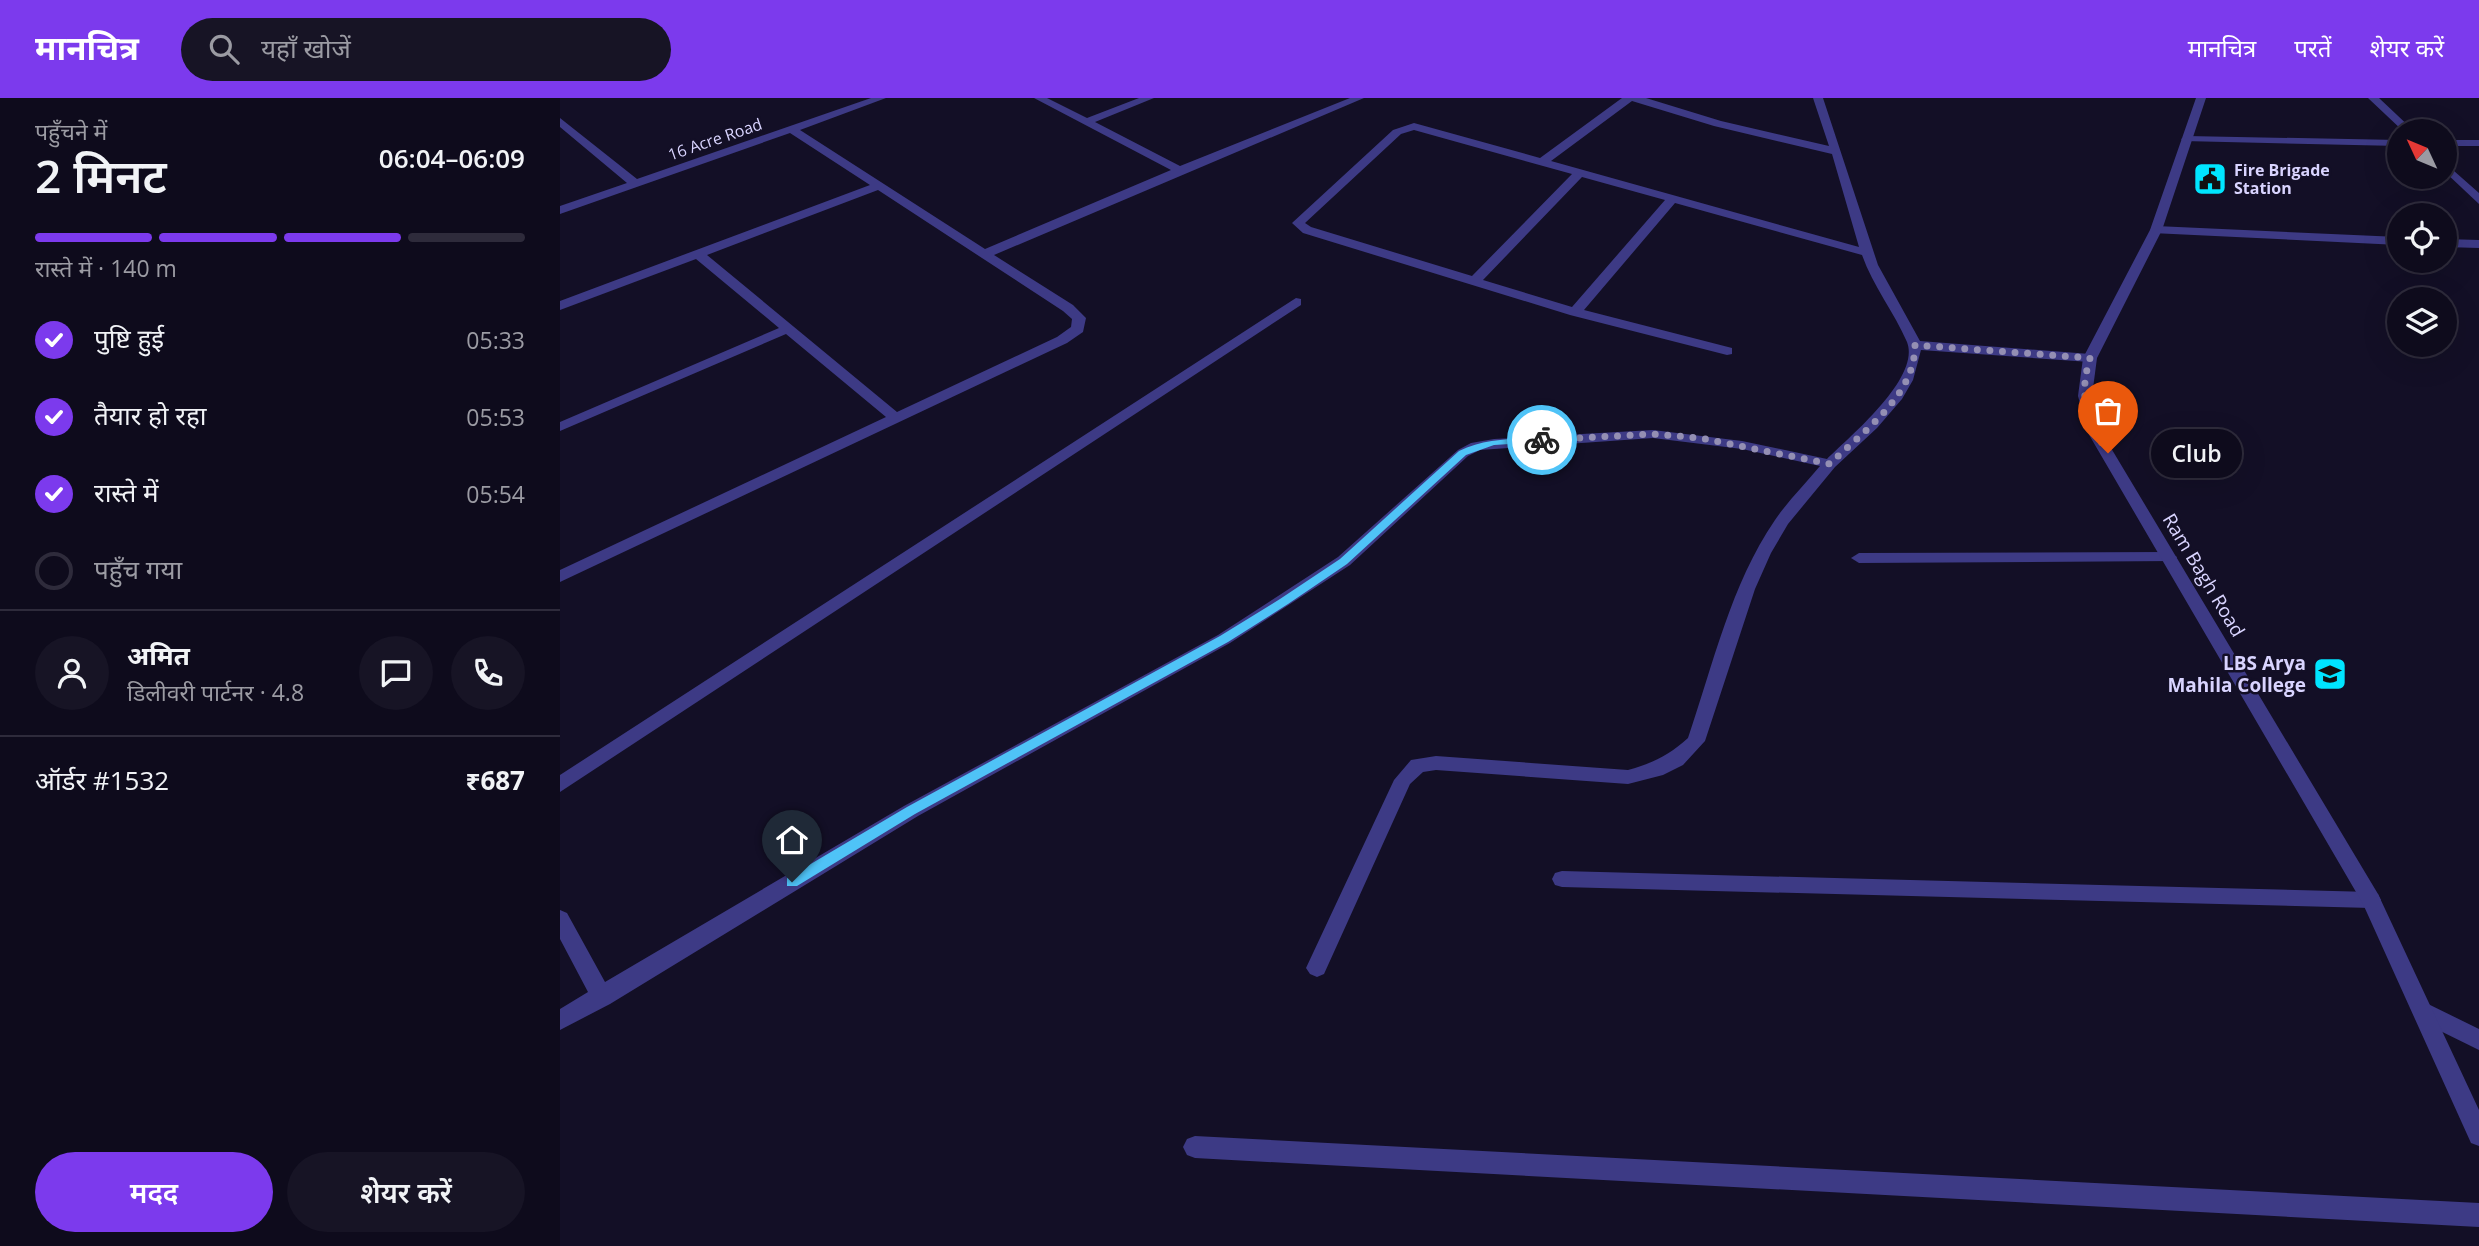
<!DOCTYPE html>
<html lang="hi">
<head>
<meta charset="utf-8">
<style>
  :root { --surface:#0e0b1c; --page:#171425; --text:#f1f3f6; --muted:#9b9ba3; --line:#2e2b3b; --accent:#7c3aed }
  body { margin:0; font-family:"Open Sans","Noto Sans Devanagari",sans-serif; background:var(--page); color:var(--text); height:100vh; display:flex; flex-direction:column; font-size:26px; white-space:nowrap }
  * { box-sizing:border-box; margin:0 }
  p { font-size:23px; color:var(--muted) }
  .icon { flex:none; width:38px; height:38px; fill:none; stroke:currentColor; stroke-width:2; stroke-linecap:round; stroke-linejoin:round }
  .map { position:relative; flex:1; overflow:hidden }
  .side { display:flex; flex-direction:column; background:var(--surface); width:560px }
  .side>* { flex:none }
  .needle { width:46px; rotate:314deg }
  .controls { position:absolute; left:1827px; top:21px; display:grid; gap:14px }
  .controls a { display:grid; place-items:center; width:70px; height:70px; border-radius:50%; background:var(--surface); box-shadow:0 7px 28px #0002,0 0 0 2px var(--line); font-size:35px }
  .pin { position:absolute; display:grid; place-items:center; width:60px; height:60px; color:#fff; margin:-72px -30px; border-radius:50% 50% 50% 0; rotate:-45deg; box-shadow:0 0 7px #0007 }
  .pin .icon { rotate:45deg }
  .courier { position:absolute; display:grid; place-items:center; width:70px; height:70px; margin:-35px; border:5px solid #4fc3f7; border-radius:50%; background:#fff; color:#222; box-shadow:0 2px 9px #0007 }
  .bubble { position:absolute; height:49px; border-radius:24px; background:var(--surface); box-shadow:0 7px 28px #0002,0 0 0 2px var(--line); font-size:23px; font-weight:600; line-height:49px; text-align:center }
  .head em { font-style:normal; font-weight:600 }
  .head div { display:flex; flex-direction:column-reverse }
  .head { display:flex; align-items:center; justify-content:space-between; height:119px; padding:0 35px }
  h1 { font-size:46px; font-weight:600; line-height:52px }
  .bar { display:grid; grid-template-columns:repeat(4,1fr); gap:10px 7px; align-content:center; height:84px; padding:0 35px }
  .bar i { height:9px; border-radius:5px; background:var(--line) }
  .bar .on { background:var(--accent) }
  .bar p { grid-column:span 4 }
  .line { display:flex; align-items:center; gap:18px; padding:0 35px; border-top:2px solid var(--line) }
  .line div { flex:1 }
  .round { display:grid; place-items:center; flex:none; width:74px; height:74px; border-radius:37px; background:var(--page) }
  ol { padding:0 35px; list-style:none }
  li { display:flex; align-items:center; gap:21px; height:77px }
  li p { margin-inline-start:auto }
  li .icon { padding:7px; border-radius:50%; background:var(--accent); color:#fff; stroke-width:4 }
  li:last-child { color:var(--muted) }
  li i { width:38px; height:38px; border:4px solid var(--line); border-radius:50% }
  .primary-button { display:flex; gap:14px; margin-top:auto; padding:14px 35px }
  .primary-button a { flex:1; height:80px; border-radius:42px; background:var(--accent); color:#fff; font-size:28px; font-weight:600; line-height:80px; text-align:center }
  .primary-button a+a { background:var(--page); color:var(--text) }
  header { display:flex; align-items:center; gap:42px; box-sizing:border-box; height:98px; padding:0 35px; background:var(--accent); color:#fff }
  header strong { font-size:33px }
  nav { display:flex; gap:38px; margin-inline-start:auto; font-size:24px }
  .search { width:490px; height:63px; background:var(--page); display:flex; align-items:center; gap:18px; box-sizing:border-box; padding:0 24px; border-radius:38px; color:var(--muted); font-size:26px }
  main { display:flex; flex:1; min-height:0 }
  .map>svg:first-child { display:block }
</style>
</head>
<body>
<header>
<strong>मानचित्र</strong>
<div class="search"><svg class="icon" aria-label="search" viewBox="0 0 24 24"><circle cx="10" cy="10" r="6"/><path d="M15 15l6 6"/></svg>यहाँ खोजें</div>
<nav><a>मानचित्र</a><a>परतें</a><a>शेयर करें</a></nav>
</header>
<main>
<section class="side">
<div class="head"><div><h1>2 मिनट</h1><p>पहुँचने में</p></div><em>06:04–06:09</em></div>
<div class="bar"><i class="on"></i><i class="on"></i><i class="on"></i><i></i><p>रास्ते में · 140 m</p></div>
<ol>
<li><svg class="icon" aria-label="check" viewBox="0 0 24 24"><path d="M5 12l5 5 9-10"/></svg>पुष्टि हुई<p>05:33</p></li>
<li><svg class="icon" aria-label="check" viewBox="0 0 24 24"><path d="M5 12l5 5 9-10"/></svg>तैयार हो रहा<p>05:53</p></li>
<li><svg class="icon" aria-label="check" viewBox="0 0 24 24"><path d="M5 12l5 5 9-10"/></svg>रास्ते में<p>05:54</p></li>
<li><i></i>पहुँच गया</li>
</ol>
<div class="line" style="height:126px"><a class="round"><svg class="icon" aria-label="person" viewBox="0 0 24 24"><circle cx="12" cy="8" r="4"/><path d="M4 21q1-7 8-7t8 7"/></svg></a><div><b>अमित</b><p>डिलीवरी पार्टनर · 4.8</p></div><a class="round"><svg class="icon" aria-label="chat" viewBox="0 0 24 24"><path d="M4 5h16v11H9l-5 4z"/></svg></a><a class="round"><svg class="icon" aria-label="phone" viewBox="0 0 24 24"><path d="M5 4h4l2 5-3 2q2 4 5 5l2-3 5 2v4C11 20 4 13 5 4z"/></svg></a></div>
<div class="line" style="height:91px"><div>ऑर्डर #1532</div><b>₹687</b></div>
<div class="primary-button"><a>मदद</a><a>शेयर करें</a></div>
</section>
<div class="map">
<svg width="1919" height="1148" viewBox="0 0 1919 1148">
  <rect width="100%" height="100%" fill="#130f26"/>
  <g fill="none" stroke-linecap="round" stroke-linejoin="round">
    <path fill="#3d3a85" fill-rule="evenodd" d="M 1609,454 L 1617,459 L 1615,463 L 1299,465 L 1291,460 L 1299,455 Z"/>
    <path fill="#3d3a85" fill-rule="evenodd" d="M 311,0 L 326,0 L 240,32 L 425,151 L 611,72 L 474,0 L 487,0 L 527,20 L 579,0 L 594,0 L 535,24 L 620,68 L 790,0 L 804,0 L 434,157 L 513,207 L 526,220 L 523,234 L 507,245 L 0,484 L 0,472 L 326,319 L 226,236 L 0,333 L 0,324 L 219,230 L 136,161 L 0,212 L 0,203 L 310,87 L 230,35 L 0,116 L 0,108 L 67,85 L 0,29 L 0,20 L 77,81 ZM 318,92 L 503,213 L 512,221 L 511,229 L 497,239 L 337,314 L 147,157 Z
      M 1062,0 L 1086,0 L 1161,23 L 1269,48 L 1253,0 L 1263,0 L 1318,167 L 1360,243 L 1530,256 L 1537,260 L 1530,264 L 1361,252 L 1353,282 L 1342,301 L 1317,330 L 1275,369 L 1228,426 L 1211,455 L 1195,491 L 1145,643 L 1123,667 L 1103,677 L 1068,686 L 876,672 L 863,674 L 850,686 L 764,876 L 757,879 L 750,876 L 746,870 L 834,682 L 851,662 L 876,658 L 1068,672 C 1093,665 1109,657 1128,640 C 1153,567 1171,486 1215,422 C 1228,403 1245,386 1260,368 L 1182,351 L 1093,340 L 920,352 L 908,358 L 790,467 L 670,545 L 358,718 L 50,906 L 0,932 L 0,911 L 28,894 L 0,841 L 0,812 L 7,815 L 45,884 L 344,708 L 658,537 L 778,459 L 898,352 L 911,345 L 934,341 L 1093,332 L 1182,343 L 1267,361 C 1289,339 1361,280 1347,244 C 1334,214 1313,188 1302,157 L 1115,105 L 1024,212 L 1172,250 L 1172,256 L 1167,257 L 1010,217 L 743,135 L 732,125 L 833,32 L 854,25 L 980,60 ZM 1072,3 L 1154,28 L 1272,56 L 1299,149 L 991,63 ZM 854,32 L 1012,76 L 912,178 L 751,129 L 745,125 L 841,36 ZM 1022,79 L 1105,102 L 1012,209 L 923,182 Z
      M 1808,0 L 1819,0 L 1854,33 L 1843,33 Z
      M 1627,38 L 1839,42 L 1839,48 L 1623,43 L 1621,41 Z
      M 1885,42 L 1919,42 L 1919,48 L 1885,48 Z
      M 1885,65 L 1919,95 L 1919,106 L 1885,74 Z
      M 1596,128 L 1839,139 L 1839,147 L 1592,135 L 1590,132 Z
      M 1885,141 L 1919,142 L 1919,150 L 1885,149 Z
      M 736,200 L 741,201 L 741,207 L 0,694 L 0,677 Z
      M 1002,773 L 1811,794 L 1818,796 L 1821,802 L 1818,808 L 1811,810 L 1002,789 L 995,787 L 992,781 L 995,775 Z
      M 1864,904 L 1919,931 L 1919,952 L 1856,921 L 1853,914 L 1856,907 Z
      M 635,1038 L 1919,1105 L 1919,1129 L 635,1060 L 627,1057 L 623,1049 L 627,1041 Z"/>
    <path fill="#3d3a85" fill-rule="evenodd" d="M 1636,0 L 1646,0 L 1602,132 L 1537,260 L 1532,298 L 1542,335 L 1818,796 L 1919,1012 L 1919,1048 L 1911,1045 L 1803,806 L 1528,335 L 1518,298 L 1523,260 L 1590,132 Z"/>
  </g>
  <path fill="#4fc3f7" d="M 982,339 L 985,340 L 985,344 L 934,347 L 906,357 L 787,466 L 728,506 L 668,544 L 355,716 L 237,788 L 227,788 L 227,780 L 347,709 L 660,538 L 720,501 L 780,461 L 899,353 C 925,340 953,341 982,339 Z"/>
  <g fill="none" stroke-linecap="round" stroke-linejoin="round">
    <path stroke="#948fb3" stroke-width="7" stroke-dasharray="0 12.6" d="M 982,342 L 1093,336 L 1140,340 L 1270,366 C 1304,332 1355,298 1355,247 L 1530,260 C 1518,300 1527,321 1548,355"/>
  </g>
  <defs>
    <symbol id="civic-square" viewBox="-11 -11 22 22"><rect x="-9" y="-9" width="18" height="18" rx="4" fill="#00e5ff" stroke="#130f26"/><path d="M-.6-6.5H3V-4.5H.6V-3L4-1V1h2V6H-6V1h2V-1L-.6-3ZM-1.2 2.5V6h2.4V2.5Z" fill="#111"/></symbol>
    <symbol id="university-square" viewBox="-11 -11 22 22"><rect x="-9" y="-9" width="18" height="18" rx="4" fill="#00e5ff" stroke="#130f26"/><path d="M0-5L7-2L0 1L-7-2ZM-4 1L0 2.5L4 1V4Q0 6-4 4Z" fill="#111"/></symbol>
  </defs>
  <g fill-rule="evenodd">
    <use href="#civic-square" x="1631" y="62" width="38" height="38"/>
    <use href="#university-square" x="1751" y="557" width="38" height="38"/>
  </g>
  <g text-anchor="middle" stroke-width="5" stroke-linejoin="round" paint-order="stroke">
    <g font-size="16" fill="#d9d4ff" stroke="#130f26">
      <text transform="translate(155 41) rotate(-19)" y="6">16 Acre Road</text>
    </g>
    <g font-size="16" font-weight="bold" fill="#d9d4ff" stroke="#130f26" text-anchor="start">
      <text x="1674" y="78">Fire Brigade<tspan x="1674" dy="18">Station</tspan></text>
    </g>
    <g font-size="19" fill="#d9d4ff" stroke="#130f26">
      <text transform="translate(1644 477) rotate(59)" y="7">Ram Bagh Road</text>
    </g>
    <g font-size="19" font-weight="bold" fill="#d9d4ff" stroke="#130f26" text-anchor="end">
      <text x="1746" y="572">LBS Arya<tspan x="1746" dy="22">Mahila College</tspan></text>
    </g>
  </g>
</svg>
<div class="controls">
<a><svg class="needle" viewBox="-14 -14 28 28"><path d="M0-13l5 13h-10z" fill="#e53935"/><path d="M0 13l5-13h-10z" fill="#9b9ba3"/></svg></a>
<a><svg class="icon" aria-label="locate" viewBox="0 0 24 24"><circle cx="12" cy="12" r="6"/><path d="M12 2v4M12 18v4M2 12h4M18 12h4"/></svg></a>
<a><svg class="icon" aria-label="layers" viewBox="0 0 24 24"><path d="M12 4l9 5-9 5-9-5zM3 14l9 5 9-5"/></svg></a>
</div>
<div class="pin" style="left:1548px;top:355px;background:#ea580c"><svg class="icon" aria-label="bag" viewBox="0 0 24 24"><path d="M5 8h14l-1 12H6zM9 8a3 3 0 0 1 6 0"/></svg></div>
<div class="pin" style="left:232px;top:784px;background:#1f2937"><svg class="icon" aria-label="home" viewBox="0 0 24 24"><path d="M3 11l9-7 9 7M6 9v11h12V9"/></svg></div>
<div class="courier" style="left:982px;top:342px"><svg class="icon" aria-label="bike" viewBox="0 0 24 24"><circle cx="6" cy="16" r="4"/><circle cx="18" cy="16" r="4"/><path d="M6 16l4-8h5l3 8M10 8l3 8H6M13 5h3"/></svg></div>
<div class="bubble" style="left:1591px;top:331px;width:91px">Club</div>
</div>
</main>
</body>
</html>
